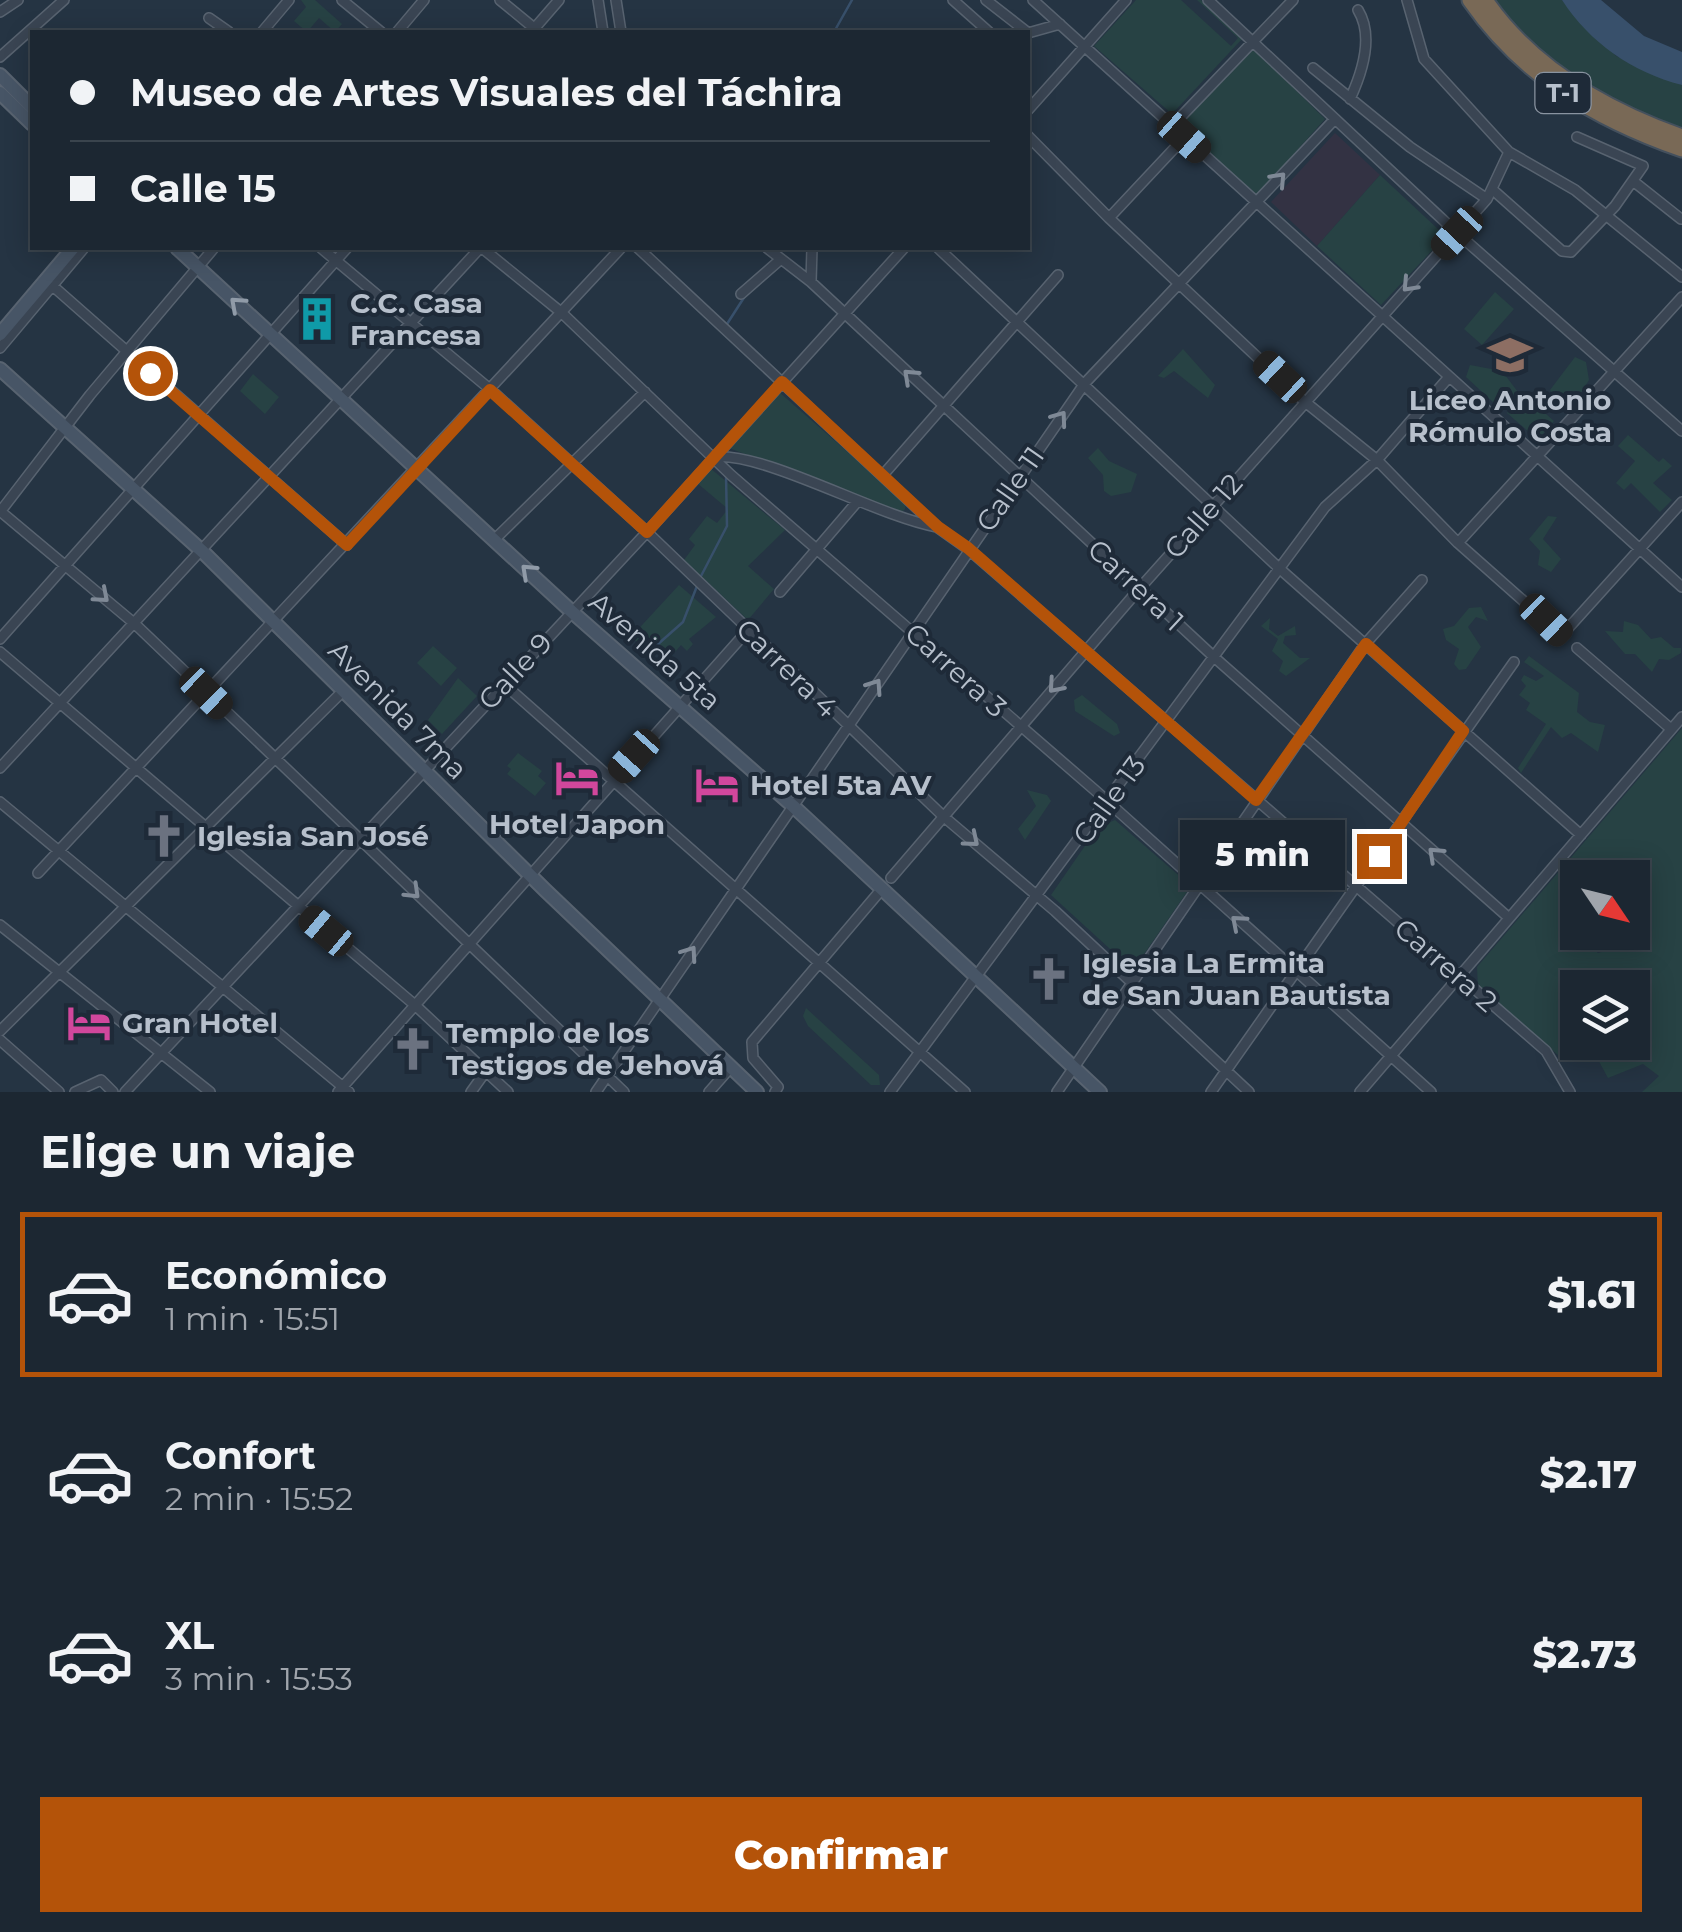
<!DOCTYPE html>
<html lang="es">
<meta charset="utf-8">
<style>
body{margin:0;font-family:Montserrat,sans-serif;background:#29333e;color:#f1f3f6;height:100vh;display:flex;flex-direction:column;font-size:38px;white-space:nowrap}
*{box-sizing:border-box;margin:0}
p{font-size:32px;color:#a0a5ac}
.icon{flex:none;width:55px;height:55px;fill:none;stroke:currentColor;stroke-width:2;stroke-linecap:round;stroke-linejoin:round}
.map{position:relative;height:1092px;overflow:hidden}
.sheet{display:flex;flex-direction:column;background:#1c2732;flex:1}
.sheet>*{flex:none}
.hud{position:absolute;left:30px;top:30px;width:1000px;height:220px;border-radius:0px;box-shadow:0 5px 25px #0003,0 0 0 2px #3a444d;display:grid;align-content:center;height:220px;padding:0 40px;background:#1c2732}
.needle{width:65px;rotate:125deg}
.buttons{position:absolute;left:1560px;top:860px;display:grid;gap:20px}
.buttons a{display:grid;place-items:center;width:90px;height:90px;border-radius:0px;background:#1c2732;box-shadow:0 5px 25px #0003,0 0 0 2px #3a444d;font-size:50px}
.end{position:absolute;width:45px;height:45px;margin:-22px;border:12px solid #b45309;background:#fff;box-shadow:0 0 0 5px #fff}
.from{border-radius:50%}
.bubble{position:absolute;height:70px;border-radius:0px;background:#1c2732;box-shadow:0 5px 25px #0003,0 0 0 2px #3a444d;font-size:32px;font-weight:800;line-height:70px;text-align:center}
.car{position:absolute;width:30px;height:60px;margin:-30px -15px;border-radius:12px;box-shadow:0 0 8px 2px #0007;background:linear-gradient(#222 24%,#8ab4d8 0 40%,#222 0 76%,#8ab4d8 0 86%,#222 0)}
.hud b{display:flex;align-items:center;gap:35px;height:95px;font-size:38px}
.hud b+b{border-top:2px solid #3a444d}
.hud i{width:25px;height:25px;background:#f1f3f6}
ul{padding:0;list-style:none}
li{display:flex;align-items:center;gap:30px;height:165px;margin:0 20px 15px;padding:0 20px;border:5px solid transparent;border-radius:0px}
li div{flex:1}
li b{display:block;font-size:38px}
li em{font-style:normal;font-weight:800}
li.on{border-color:#b45309}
li>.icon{width:90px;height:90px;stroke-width:1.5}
h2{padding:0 40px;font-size:45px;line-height:120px}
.action{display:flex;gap:20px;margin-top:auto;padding:20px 40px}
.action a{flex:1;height:115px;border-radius:0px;background:#b45309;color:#fff;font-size:40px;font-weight:800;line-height:115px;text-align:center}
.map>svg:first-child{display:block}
</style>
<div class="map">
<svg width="1682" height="1092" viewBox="0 0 1682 1092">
<rect width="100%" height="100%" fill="#253443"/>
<path fill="#333243" d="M 1335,133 L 1380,175 L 1317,246 L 1271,202 Z"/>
<path fill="#274244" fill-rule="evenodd" d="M 301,0 L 315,0 L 342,24 L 335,32 L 319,18 L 307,32 L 294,21 L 306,7 Z
M 1136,0 L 1181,0 L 1231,46 L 1238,38 L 1197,0 L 1201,0 L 1242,39 L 1172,114 L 1094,46 Z
M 1485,0 L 1562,0 L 1616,56 L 1682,85 L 1682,137 L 1577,88 Z
M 1254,49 L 1325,119 L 1256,196 L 1181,125 Z
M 1380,175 L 1439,230 L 1439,243 L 1381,305 L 1317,246 Z
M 1495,292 L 1514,309 L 1482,345 L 1464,329 Z
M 1183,349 L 1215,385 L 1208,398 L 1174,371 L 1164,378 L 1158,376 Z
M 1575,357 L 1586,362 L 1589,380 L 1579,396 L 1568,402 L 1554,397 L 1550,390 Z
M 1470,365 L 1502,371 L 1518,392 L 1505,406 L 1494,403 L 1466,377 Z
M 253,374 L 279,397 L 265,414 L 240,391 Z
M 779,392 L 906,503 L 905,509 L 901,513 L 729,448 Z
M 1523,394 L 1554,421 L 1538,440 L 1507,413 Z
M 1628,435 L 1659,462 L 1663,458 L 1672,466 L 1653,483 L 1672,500 L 1660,512 L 1631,483 L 1624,490 L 1616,483 L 1635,461 L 1618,446 Z
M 1098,448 L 1109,461 L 1137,474 L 1131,492 L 1111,496 L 1104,491 L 1103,475 L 1088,458 Z
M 710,468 L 785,530 L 748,566 L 774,589 L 748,620 L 684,560 L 695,545 L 689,539 L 707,516 L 717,523 L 728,509 L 697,483 Z
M 1548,516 L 1557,517 L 1543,539 L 1561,559 L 1551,572 L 1538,565 L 1540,551 L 1529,539 Z
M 679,585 L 716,617 L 689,639 L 693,644 L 687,651 L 681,645 L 669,659 L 655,646 L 649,652 L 631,637 Z
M 1481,607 L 1488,621 L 1476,617 L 1468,627 L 1481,647 L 1466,669 L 1459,670 L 1454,664 L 1459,649 L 1446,640 L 1443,629 L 1454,626 L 1469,608 Z
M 1270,618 L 1269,629 L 1278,636 L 1295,626 L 1296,635 L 1285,636 L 1283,643 L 1300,658 L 1310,658 L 1286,676 L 1279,671 L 1283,661 L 1272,651 L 1278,639 L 1261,626 Z
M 1624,621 L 1638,625 L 1651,639 L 1661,637 L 1674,648 L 1681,648 L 1681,653 L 1669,660 L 1659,659 L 1652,672 L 1635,654 L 1625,654 L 1605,631 L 1623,632 Z
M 433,646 L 457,668 L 441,686 L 417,663 Z
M 1529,656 L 1579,693 L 1577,712 L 1590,722 L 1605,725 L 1598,752 L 1571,733 L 1562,738 L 1551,727 L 1521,773 L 1518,768 L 1546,724 L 1526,710 L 1530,703 L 1519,695 L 1526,686 L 1521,680 L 1524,675 L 1536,681 L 1544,676 L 1524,662 Z
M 458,678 L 477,696 L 442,734 L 428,720 Z
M 1082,695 L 1117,724 L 1120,733 L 1114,736 L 1075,711 L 1074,700 Z
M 1682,728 L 1682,1092 L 1642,1092 L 1659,1076 L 1643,1064 L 1608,1078 L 1589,1043 L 1632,1042 L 1632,988 L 1578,988 L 1578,1042 L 1585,1043 L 1564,1060 L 1478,988 L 1477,967 ZM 1578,878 L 1632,878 L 1632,932 L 1597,933 L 1609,943 L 1608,950 L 1598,953 L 1558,920 L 1567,908 L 1578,917 Z
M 518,753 L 542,771 L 538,776 L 546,783 L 535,796 L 507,774 L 511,769 L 507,766 Z
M 1027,790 L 1047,795 L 1051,801 L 1025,840 L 1018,829 L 1036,806 Z
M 1115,820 L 1191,886 L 1133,970 L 1051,895 L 1098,827 Z
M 806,1008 L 879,1075 L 880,1085 L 871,1085 L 808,1026 L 803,1016 Z"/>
<path fill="#38506b" d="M 1562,0 L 1601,0 L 1644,36 L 1682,52 L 1682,85 C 1632,72 1590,43 1562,0 Z"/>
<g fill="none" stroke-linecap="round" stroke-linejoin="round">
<path stroke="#38506b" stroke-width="2.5" d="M 834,32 L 852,0
M 727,324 L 745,296
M 700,578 L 727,526 L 726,475
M 657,645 L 683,622 L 697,586"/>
<g stroke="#586370" stroke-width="12">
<path id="street" d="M 342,0 L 381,32
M 500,0 L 534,28
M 598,0 L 603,32
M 616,0 L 621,32
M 953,0 L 989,32
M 986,0 L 1027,32
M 1033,0 L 1682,587
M 1208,0 L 1457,233 L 1682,431
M 1407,0 L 1424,59 L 1509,152 L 1575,190 L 1682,277
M 0,12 L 18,0
M 209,18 L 229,32
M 533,30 L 559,0
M 262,32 L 289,0
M 397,32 L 424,0
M 1028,33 L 1060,24
M 0,57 L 64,0
M 1313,68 L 1410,147 L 1487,199
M 1350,99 C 1362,73 1374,36 1358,10
M 1028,110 L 1126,0
M 1172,126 L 1293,0
M 1028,136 L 1109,218 L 1304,401 L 1377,460 L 1458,543 L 1562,635 L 1682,502
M 1633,181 L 1681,219
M 1493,190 L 1562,251 L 1571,252 L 1615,206 L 1643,166 L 1577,137
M 1109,218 L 1185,137
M 321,248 L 491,390 L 647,532 L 943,816 L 1055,911 L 1249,1092
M 482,248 L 562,313 L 731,475 L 1097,792 L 1431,1092
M 638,248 L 937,527 L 968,549 L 1546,1051 L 1570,1092
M 767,248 L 811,282 L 1214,657 L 1509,918
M 938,248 L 1280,569 L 1581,835
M 46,280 L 347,545
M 811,282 L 812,248
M 741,294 L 781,259
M 0,348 L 84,248
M 713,457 C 764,451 876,516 937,527
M 883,475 L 1058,275
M 0,511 L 135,624 L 624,1092
M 0,512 L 90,395 L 214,248
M 494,540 L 645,392
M 1458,543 L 1682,297
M 780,592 L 857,502
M 0,639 L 347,248
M 1577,648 L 1671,729
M 0,652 L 416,1006 L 508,1092
M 503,683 L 965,1092
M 0,768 L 480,248
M 0,802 L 349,1092
M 38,873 L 621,248
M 891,878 L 1140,588 L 1487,199 L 1509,152
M 0,925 L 210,1092
M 0,1031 L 342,692
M 0,1040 L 59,1092
M 75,1092 L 101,1080 L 113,1092
M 125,1092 L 647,532 L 904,248
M 338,1092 L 748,630
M 471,1092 L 486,1071
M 596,1092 L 1085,383 L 1334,120
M 709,1092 L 731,1067
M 775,1092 L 778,1087 L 753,1058 L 752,1042 L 881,890
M 890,1092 L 1325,507 L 1377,460 L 1449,377
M 1057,1092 L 1366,643 L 1422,580
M 1211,1092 L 1514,662
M 1360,1092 L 1682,717"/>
</g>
<g stroke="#586370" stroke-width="16">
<path id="secondary" d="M 0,75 L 32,107
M 0,93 L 32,124
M 177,248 L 571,611 L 793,806 L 1100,1092
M 0,334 L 73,248
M 0,369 L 203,552 L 545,890 L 757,1092"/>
</g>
<g stroke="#44505d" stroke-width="19">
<path id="highway" d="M 1470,0 C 1523,76 1596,119 1682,149
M 1485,0 C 1532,69 1606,110 1682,137"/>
</g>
<use href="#street" stroke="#3a4553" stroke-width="9"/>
<use href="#secondary" stroke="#475566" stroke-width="12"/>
<use href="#highway" stroke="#796956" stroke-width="15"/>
</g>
<defs><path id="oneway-chevron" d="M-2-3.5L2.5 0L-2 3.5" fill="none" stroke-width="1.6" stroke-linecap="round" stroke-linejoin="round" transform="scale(2.5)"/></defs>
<g stroke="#7f8996">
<use href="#oneway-chevron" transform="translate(1279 179) rotate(-47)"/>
<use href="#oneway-chevron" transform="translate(1409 285) rotate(133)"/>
<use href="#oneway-chevron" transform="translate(910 376) rotate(-137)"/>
<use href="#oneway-chevron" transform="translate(1060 418) rotate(-54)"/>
<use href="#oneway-chevron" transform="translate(102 596) rotate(41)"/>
<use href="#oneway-chevron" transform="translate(875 686) rotate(-56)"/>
<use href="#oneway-chevron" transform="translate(1055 686) rotate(131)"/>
<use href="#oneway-chevron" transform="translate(972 840) rotate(40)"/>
<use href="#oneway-chevron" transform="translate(1435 854) rotate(-137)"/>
<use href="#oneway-chevron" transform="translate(413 892) rotate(44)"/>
<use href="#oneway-chevron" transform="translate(1238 922) rotate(-139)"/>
<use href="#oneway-chevron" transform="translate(690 953) rotate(-55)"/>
</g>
<g stroke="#909ba8">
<use href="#oneway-chevron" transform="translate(237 304) rotate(-138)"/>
<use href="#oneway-chevron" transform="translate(528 571) rotate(-137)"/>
</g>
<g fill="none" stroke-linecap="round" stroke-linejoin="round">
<path stroke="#b45309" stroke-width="12" d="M 150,373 L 347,545 L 490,390 L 647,532 L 782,382 L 938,527 L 968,548 L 1256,800 L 1366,644 L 1463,731 L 1379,856"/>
</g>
<defs>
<g id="building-bare" transform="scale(3.45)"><path d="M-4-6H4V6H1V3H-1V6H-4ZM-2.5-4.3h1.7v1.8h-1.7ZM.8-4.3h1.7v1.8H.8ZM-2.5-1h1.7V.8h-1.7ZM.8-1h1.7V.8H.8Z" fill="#0f9aa8" stroke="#1e2a38" stroke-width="2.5" paint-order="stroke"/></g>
<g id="university-bare" transform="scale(3.45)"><path d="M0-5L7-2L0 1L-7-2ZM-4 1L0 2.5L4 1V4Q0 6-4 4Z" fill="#8d6e63" stroke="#1e2a38" stroke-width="2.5" paint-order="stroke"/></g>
<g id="hotel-bare" transform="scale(3.45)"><path d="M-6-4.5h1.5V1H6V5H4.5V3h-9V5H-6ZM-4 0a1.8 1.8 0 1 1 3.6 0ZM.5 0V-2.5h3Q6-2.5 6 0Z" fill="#d1479c" stroke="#1e2a38" stroke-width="2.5" paint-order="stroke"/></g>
<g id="church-bare" transform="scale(3.45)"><path d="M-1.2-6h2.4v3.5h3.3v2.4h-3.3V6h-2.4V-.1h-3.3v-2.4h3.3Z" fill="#6b7280" stroke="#1e2a38" stroke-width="2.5" paint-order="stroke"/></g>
</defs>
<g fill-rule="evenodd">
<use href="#building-bare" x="317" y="319"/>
<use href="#university-bare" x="1510" y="355"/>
<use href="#hotel-bare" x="577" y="778"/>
<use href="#hotel-bare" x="717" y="785"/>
<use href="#church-bare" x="164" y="836"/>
<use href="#church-bare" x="1049" y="979"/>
<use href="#hotel-bare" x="89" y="1023"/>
<use href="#church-bare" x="413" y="1049"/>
</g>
<g text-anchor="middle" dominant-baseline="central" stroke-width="8" stroke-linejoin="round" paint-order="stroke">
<rect fill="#1e2a38" stroke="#8993a0" stroke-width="2.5" x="1535.5" y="73" width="55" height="40" rx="8"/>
<g font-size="25" font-weight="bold" fill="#b7c0cc">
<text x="1563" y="93">T-1</text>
</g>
<g font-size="28" font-weight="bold" fill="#b7c0cc" stroke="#1e2a38" text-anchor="start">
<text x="350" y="303">C.C. Casa<tspan x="350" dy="32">Francesa</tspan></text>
<text x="1510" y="400" text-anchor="middle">Liceo Antonio<tspan x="1510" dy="32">Rómulo Costa</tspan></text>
<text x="750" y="785">Hotel 5ta AV</text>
<text x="577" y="824" text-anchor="middle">Hotel Japon</text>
<text x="197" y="836">Iglesia San José</text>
<text x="1082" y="963">Iglesia La Ermita<tspan x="1082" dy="32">de San Juan Bautista</tspan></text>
<text x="122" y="1023">Gran Hotel</text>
<text x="446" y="1033">Templo de los<tspan x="446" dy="32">Testigos de Jehová</tspan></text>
</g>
<g font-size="28" fill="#b7c0cc" stroke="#1e2a38">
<text transform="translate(1010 489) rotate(-55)">Calle 11</text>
<text transform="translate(1203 516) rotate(-49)">Calle 12</text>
<text transform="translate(1136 585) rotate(43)">Carrera 1</text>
<text transform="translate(655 651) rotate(41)">Avenida 5ta</text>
<text transform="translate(787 668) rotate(44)">Carrera 4</text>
<text transform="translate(956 670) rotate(42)">Carrera 3</text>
<text transform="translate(515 671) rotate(-47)">Calle 9</text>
<text transform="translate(398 710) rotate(45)">Avenida 7ma</text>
<text transform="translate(1109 800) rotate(-54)">Calle 13</text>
<text transform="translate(1446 965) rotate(41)">Carrera 2</text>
</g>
</g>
</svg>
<div class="buttons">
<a><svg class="needle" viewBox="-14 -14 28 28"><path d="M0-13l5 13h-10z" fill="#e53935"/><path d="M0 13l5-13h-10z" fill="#a0a5ac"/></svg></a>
<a><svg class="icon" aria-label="layers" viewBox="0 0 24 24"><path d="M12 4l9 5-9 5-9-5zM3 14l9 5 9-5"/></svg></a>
</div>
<i class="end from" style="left:150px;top:373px"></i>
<i class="end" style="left:1379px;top:856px"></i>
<div class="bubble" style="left:1180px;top:820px;width:165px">5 min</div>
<i class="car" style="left:1184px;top:137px;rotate:132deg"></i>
<i class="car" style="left:1457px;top:233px;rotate:223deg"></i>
<i class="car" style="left:1280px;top:377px;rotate:313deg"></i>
<i class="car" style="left:1546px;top:620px;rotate:134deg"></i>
<i class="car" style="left:206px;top:693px;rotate:134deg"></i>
<i class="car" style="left:634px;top:756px;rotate:222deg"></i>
<i class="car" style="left:326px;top:931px;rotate:310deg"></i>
<div class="hud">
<b><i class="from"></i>Museo de Artes Visuales del Táchira</b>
<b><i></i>Calle 15</b>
</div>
</div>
<section class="sheet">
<h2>Elige un viaje</h2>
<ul>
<li class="on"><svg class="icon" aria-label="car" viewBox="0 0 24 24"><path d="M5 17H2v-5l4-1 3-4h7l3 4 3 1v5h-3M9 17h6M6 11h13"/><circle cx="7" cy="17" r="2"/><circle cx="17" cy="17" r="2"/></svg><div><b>Económico</b><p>1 min · 15:51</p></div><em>$1.61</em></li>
<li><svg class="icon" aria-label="car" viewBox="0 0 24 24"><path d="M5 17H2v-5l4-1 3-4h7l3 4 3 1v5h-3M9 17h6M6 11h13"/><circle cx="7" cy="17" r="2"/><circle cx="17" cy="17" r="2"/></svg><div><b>Confort</b><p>2 min · 15:52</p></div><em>$2.17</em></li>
<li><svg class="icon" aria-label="car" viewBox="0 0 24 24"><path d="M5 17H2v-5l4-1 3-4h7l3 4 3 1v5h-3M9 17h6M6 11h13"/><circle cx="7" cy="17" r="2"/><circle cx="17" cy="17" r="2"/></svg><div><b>XL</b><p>3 min · 15:53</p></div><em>$2.73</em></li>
</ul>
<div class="action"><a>Confirmar</a></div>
</section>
